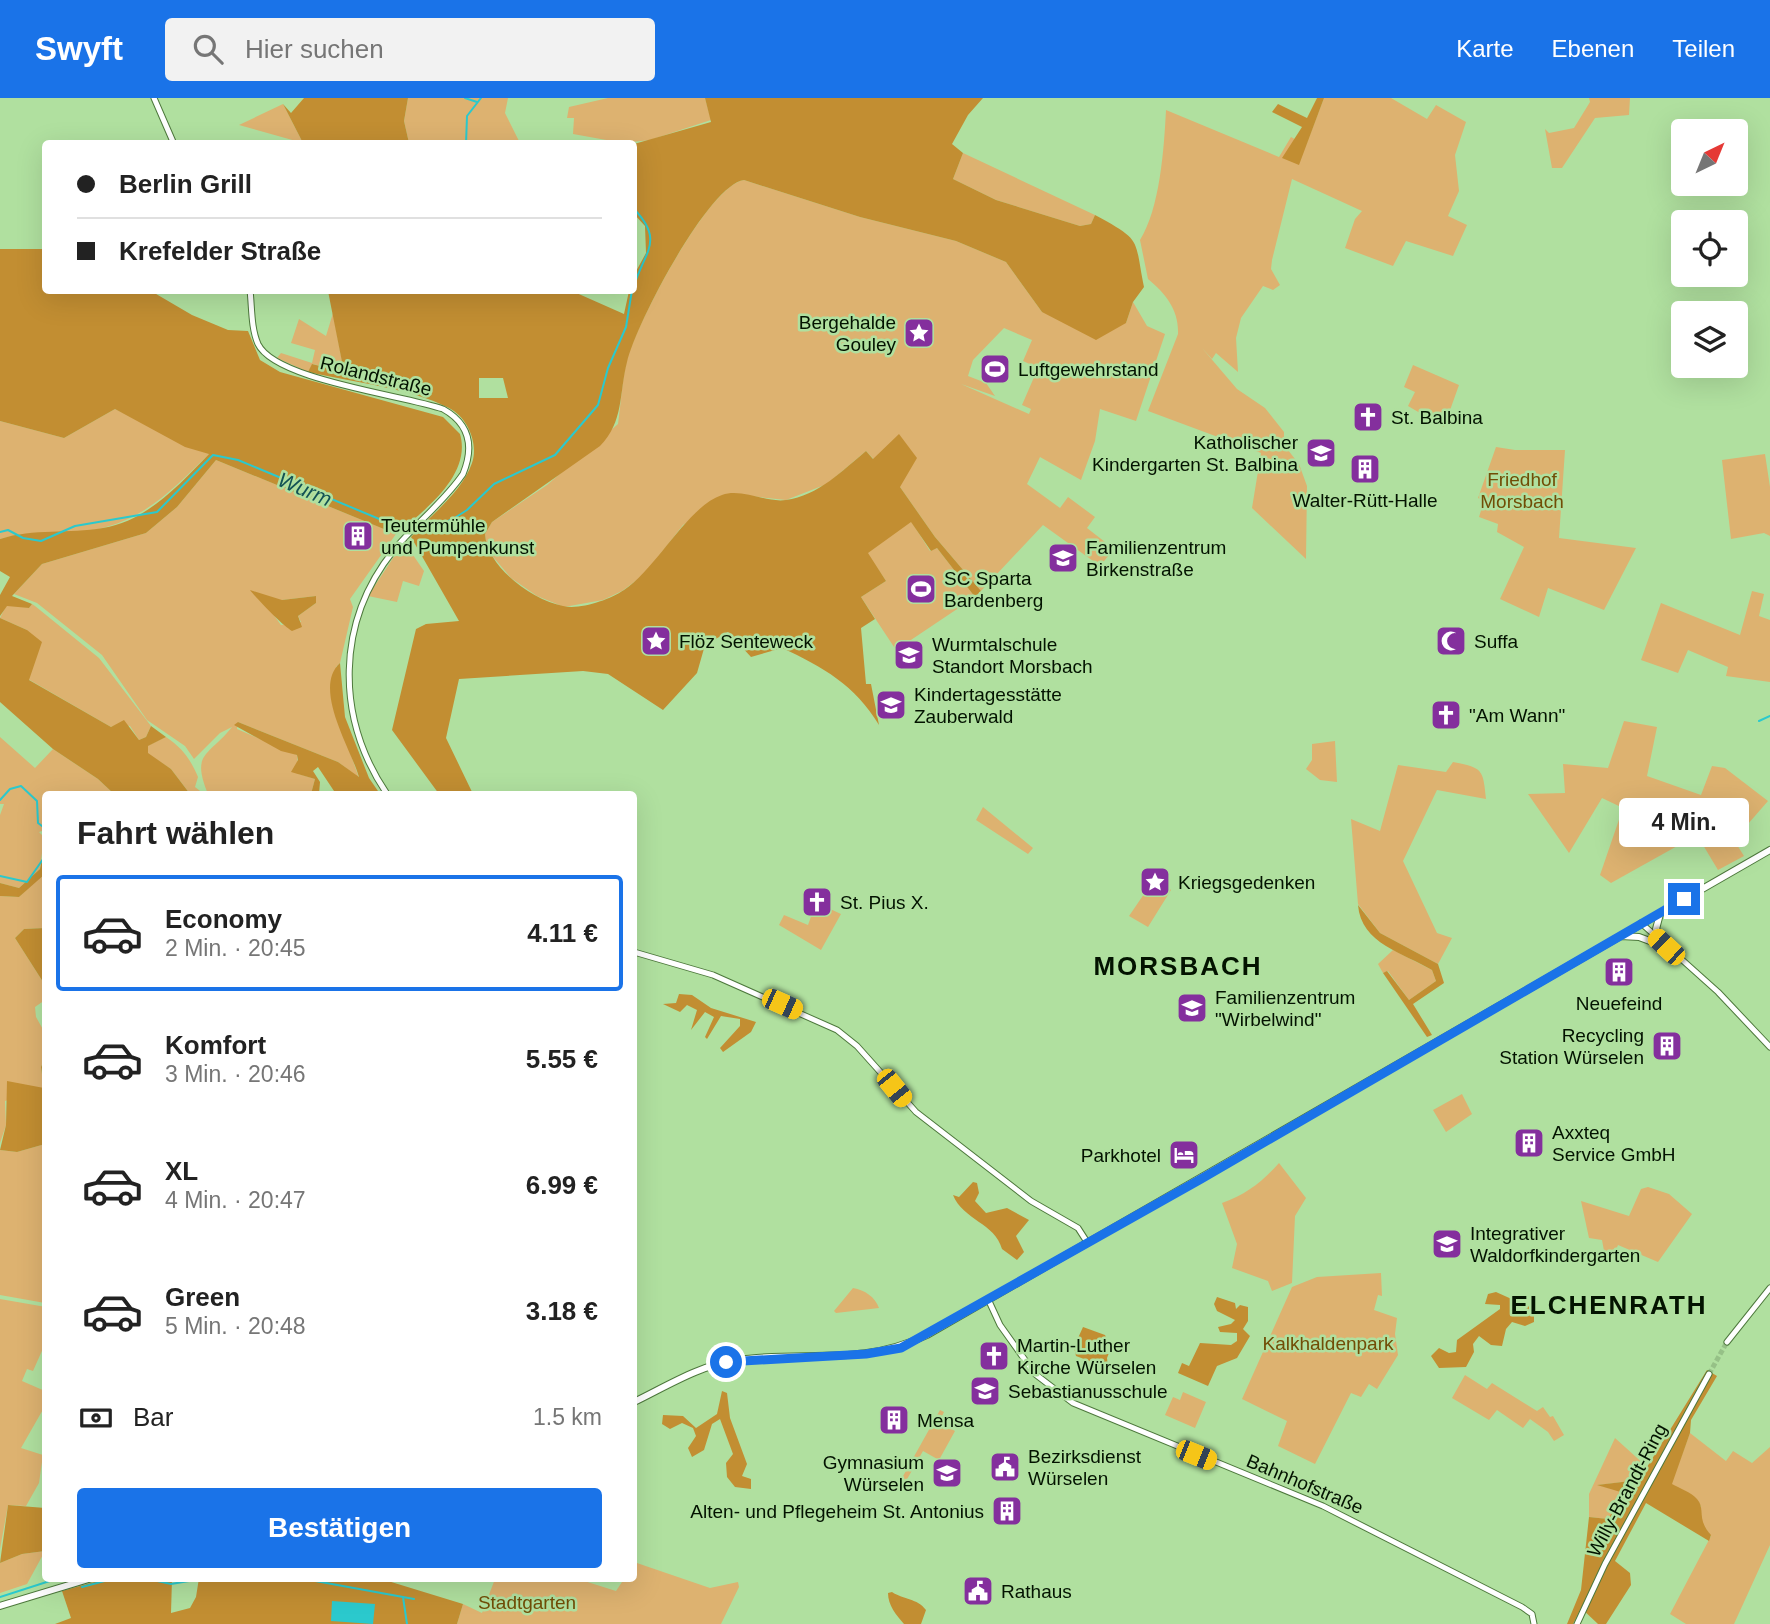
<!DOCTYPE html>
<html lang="de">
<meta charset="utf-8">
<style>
body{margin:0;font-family:Helvetica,sans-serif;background:#f2f2f2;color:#222;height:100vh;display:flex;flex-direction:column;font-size:26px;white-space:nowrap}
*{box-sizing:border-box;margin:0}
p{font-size:23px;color:#767676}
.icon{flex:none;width:38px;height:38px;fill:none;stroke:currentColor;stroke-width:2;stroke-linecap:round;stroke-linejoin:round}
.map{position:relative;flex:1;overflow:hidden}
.panel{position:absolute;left:42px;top:693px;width:595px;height:791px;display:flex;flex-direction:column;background:#fff;border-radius:7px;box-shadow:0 7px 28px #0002}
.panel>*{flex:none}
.top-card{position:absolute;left:42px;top:42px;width:595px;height:154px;border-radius:7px;box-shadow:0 7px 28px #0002;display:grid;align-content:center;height:154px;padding:0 35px;background:#fff}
.needle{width:46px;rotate:43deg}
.fabs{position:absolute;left:1671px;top:21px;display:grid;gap:14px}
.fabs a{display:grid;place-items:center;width:77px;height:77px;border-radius:7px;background:#fff;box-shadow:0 7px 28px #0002;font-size:35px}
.end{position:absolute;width:32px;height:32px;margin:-16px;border:9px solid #1a73e8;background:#fff;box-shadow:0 0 0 4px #fff}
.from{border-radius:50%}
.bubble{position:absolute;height:49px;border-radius:7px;background:#fff;box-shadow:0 7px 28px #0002;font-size:23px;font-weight:600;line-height:49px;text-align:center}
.car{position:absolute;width:21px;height:42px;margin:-21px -10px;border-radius:9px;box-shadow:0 0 5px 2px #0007;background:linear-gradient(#f5c518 24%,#345 0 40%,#f5c518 0 76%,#345 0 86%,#f5c518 0)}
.top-card b{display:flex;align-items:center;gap:24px;height:66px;font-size:26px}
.top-card b+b{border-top:2px solid #e0e0e0}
.top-card i{width:18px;height:18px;background:#222}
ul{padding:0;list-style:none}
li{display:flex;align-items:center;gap:21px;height:116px;margin:0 14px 10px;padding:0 21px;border:4px solid transparent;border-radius:7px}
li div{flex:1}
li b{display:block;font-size:26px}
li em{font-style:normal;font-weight:600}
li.selected{border-color:#1a73e8}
li>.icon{width:63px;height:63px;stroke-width:1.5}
h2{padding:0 35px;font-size:32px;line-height:84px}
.pay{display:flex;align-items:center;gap:18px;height:77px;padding:0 35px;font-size:26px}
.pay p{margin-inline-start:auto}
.primary-button{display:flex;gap:14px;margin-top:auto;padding:14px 35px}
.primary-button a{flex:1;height:80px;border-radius:7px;background:#1a73e8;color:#fff;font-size:28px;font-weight:600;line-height:80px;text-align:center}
header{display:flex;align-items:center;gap:42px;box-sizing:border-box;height:98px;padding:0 35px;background:#1a73e8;color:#fff}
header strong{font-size:33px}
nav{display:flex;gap:38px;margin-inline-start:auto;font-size:24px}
.search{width:490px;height:63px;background:#f2f2f2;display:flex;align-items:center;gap:18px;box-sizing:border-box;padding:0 24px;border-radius:7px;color:#767676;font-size:26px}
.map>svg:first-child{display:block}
</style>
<header>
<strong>Swyft</strong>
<div class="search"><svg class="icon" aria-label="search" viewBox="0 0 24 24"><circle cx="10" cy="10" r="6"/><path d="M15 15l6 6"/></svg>Hier suchen</div>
<nav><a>Karte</a><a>Ebenen</a><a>Teilen</a></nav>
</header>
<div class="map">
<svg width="1770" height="1526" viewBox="0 0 1770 1526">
<rect width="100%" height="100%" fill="#b0e09f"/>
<path fill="#ddb270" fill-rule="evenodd" d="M 408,0 L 508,0 L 505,15 L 520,45 L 409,45 L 404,23 Z
M 608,0 L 705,0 L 711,22 L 650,42 L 623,45 L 573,36 L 574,20 L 567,20 L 569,9 Z
M 1324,0 L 1391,0 L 1427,21 L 1436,7 L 1466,24 L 1455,57 L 1459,93 L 1448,118 L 1467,127 L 1453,158 L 1406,143 L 1393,168 L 1345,150 L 1355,121 L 1362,113 L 1292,81 L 1272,162 L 1271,171 L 1280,187 L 1273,192 L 1263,188 L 1241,220 L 1236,240 L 1238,274 L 1216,255 L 1212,261 L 1202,250 L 1237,291 L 1265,310 L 1284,334 L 1284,347 L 1299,366 L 1307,388 L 1306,461 L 1252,410 L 1261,355 L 1148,313 L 1178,236 C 1179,212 1166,196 1148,181 L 1140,142 C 1160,110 1164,51 1166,12 L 1279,59 L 1291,39 L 1306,47 Z
M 1589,0 L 1630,0 L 1629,17 L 1595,20 L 1562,70 L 1552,70 L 1545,31 L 1549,35 L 1574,30 L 1590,4 Z
M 283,6 L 303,45 L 239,27 Z
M 963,55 L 1095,117 L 1091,126 L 1080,128 L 996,102 L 953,81 Z
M 744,82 L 860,119 L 956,143 L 1006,164 L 1042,214 L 1126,225 L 1133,204 L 1147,228 L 1165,236 L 1136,323 L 1100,311 L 1095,343 L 1081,382 L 1040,359 L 1027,386 L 1060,410 L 1068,399 L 1095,419 L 1087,430 L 1114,451 L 1100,468 L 1043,427 L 981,493 L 935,439 L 900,389 L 866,353 L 827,386 L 786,402 L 731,396 L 683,427 L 645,476 L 622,493 L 603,502 L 564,509 L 537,498 L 511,480 L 488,453 L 485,436 L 492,424 L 547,387 L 618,326 C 621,305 622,282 627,261 C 637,226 708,87 744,82 ZM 1004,230 L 1032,242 L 1023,263 L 1038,270 L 1022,307 L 1031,311 L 1029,316 L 961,286 L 995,298 L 986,285 L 968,278 L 973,262 Z
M 333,215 L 344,274 L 313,266 L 308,274 L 277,260 L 281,255 L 312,265 L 315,252 L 291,245 L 299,221 L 326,238 Z
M 1413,267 L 1459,287 L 1444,329 L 1408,308 L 1415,294 L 1404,289 Z
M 115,311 L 210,355 C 178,386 150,417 106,429 C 72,439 35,430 0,441 L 0,323 L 64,340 Z
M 1496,349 L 1515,352 L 1565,352 L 1559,440 L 1636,450 L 1604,512 L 1548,490 L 1539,519 L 1500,501 L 1524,449 L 1497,434 L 1498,426 L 1479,419 L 1484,403 L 1478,400 Z
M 1765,356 L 1770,389 L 1770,438 L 1764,435 L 1731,441 L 1722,362 Z
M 216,362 L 396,436 L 350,501 L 353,509 L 340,565 L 336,569 L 348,649 L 359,680 L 338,664 L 238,624 L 237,631 L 297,657 L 299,676 L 315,681 L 311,696 L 208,696 C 191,654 208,659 232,629 L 220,635 L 194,661 L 185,648 L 147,622 L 102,557 L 37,505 L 14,496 L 42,466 L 146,435 L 177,409 ZM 316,498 L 316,505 L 298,518 L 301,524 L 281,527 L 268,509 L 282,502 Z
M 911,423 L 930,453 L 937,450 L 975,499 L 896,552 L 861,499 L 886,483 L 867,455 Z
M 399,451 L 413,457 L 424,473 L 419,488 L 403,483 L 397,504 L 368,498 Z
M 1752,493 L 1764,496 L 1759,518 L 1770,522 L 1770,584 L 1726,578 L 1728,569 L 1688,552 L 1678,575 L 1641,562 L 1661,505 L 1740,537 Z
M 13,506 L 29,510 L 32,506 L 35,508 L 99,560 L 151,628 L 146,639 L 139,642 L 130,628 L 119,626 L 111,629 L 28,581 L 27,532 L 0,520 L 6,508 Z
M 1624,623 L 1657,629 L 1647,678 L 1701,697 L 1712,668 L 1725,670 L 1768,703 L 1734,742 L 1744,758 L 1718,772 L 1697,737 L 1611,785 L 1600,777 L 1623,710 L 1602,700 L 1569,755 L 1528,696 L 1565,695 L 1563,666 L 1608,670 Z
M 0,639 L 35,670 L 53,651 L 98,681 L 114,696 L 46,696 L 45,732 L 39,734 L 45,740 L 45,752 L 42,755 L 40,771 L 19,790 L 0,785 L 0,717 L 4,706 L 0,706 Z
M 166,639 C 182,650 190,660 198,679 L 195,689 L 204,696 L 190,696 L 171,671 L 148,656 L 147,648 Z
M 1335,643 L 1337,684 L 1320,682 L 1306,671 L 1312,662 L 1312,646 Z
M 1453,664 C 1483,670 1483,671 1486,701 L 1437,692 L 1403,763 L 1437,835 L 1452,840 L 1438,866 L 1380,835 L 1358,806 L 1351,721 L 1380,733 L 1398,667 L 1446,674 Z
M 983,709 L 1033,750 L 1028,756 L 976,722 Z
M 43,776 L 45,776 L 45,830 L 24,831 L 15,840 L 45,887 L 45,902 L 35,909 L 36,919 L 45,935 L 45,960 L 41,969 L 44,990 L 5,1003 L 6,1027 L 0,1045 L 0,798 L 19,799 Z
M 1155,780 L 1171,792 L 1148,829 L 1129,818 Z
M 828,810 L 841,816 L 821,852 L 779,827 L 784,817 L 808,827 L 813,813 L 825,818 Z
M 1393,852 L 1432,872 L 1436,883 L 1409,902 L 1388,873 L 1383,875 L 1378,866 Z
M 1462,996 L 1472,1016 L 1446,1034 L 1433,1012 Z
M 45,1046 L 45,1205 L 0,1197 L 0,1052 L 17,1054 Z
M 1279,1065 L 1306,1100 L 1295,1118 L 1292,1185 L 1272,1193 L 1268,1183 L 1232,1170 L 1237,1146 L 1222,1105 C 1247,1096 1262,1084 1279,1065 Z
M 1648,1089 L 1669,1096 L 1692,1116 L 1658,1164 L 1618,1147 L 1615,1154 L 1604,1153 L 1602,1142 L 1589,1140 L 1581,1103 L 1629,1118 L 1641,1091 Z
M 1381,1175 L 1382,1198 L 1378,1197 L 1374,1212 L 1397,1220 L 1395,1236 L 1398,1257 L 1377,1291 L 1369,1286 L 1361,1299 L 1351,1295 L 1315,1366 L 1278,1348 L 1287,1323 L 1242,1301 L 1292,1189 L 1317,1179 Z
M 853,1190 C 865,1192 875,1199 879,1210 L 836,1215 L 834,1213 Z
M 0,1201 L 46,1209 L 45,1246 L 33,1273 L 27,1271 L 22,1283 L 45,1293 L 45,1308 L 21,1350 L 43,1357 L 39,1385 L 26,1408 L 8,1407 L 0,1451 Z
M 1465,1277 L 1487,1291 L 1492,1285 L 1537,1313 L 1543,1309 L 1550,1319 L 1553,1318 L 1564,1337 L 1554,1343 L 1548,1334 L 1530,1321 L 1523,1330 L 1497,1312 L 1489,1322 L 1452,1300 Z
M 1183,1294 L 1206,1304 L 1195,1330 L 1165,1317 L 1173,1299 L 1180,1302 Z
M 940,1312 L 944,1314 L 939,1324 L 955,1333 L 939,1362 L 923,1353 L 906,1383 L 902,1380 Z
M 1690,1335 L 1726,1363 L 1733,1353 L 1752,1365 L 1770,1349 L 1770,1447 L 1734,1526 L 1686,1526 L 1670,1516 L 1711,1438 L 1700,1423 L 1701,1408 L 1671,1386 Z
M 1615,1340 L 1646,1368 L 1639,1382 L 1598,1387 L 1625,1394 L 1608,1421 L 1589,1419 L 1589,1396 Z
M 45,1453 L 27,1486 L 0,1495 L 0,1465 L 22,1456 Z
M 634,1464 L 710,1490 L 738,1484 L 739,1489 L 721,1526 L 457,1526 L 463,1506 L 482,1515 L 495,1481 L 578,1481 L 616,1493 L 624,1481 L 634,1480 Z"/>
<path fill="#c28e32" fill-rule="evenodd" d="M 304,0 L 408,0 L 404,23 L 409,45 L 303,45 L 283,6 L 291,15 Z
M 705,0 L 983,0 L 968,17 L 952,46 L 963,55 L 953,81 L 996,102 L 1080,128 L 1091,126 L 1095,117 C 1143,143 1134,140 1144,189 L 1133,204 L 1126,225 L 1096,242 L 1042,214 L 1006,164 L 956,143 L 860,119 L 744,82 C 708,87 635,228 627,264 C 619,295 624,324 600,348 L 492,424 L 485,436 C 487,469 532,502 563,508 C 580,512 609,502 624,492 C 657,470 688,408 722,397 C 742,390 766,405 786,402 C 818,398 843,372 866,353 L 873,361 L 899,336 L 917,360 L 900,389 L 935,439 L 981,493 L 975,499 L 937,450 L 931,453 L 911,424 L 868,455 L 886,483 L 861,499 L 875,521 L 861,530 L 866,586 L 871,586 L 879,627 C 855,587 823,569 782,550 L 751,559 L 728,534 L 705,547 L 697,575 L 663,612 L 608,576 L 583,573 L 459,581 L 446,640 L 473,696 L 439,696 L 392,632 L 416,531 L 426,526 L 459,523 L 411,439 C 431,417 462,394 472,365 C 479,345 467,319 449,310 C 410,290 351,284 308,274 L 312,266 L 344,274 L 328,193 L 572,193 L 624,216 L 629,193 L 634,192 L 634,177 L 646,155 L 645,128 L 634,116 L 634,46 L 711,24 ZM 479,280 L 503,280 L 508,300 L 479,300 Z
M 1317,0 L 1324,0 L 1299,67 L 1282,60 L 1302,29 L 1272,14 L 1278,6 L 1307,20 Z
M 0,151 L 45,151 L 46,192 L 151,193 L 192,217 L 228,232 L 248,233 L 260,262 L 280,274 L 443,319 L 460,336 C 472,377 424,413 396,436 L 216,362 L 177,409 L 146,435 L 42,466 L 12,498 L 32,506 L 29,510 L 7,508 L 0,518 L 0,497 L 10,479 L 0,473 L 0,441 C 34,430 69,436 103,430 C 147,423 180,386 209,356 L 185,349 L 115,311 L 64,340 L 0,323 Z
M 250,492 L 282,502 L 316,498 L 316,505 L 298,518 L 302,529 L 292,533 C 283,528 256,500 250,492 Z
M 0,520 L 27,532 L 42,544 L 29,582 L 111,629 L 124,622 L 139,642 L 146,639 L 151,628 L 166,639 L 148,648 L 148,655 L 171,671 L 190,696 L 114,696 L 98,681 L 53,651 L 0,604 Z
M 340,565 L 345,619 L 369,680 L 380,696 L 336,696 L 318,669 L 313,673 L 320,684 L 319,696 L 311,696 L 315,681 L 291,674 L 298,662 L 297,657 L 281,653 L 234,627 L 238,624 L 338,664 L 359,679 C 351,651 312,590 340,565 Z
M 44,751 L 45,776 L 19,799 L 0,798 L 0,785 L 19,790 L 40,771 Z
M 1358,807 L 1380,835 L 1438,866 L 1444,885 L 1413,906 L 1432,937 L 1427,939 L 1383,875 L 1387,873 L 1409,902 L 1436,883 L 1432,872 C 1404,855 1361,846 1358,807 Z
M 45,830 L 45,856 L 42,858 L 45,868 L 45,887 L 15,840 L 24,831 Z
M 679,896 L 692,897 L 711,910 L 756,924 L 751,934 L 723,954 L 720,950 L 740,928 L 740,921 L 721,918 L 707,941 L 705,939 L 714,919 L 705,914 L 691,932 L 697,912 L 687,907 L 680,914 L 663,906 L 676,905 Z
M 45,960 L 45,1046 L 17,1054 L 0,1052 L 6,1027 L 7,983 L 44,990 L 41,969 Z
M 973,1084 L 977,1085 L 979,1095 L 975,1103 L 986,1115 L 1007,1110 L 1029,1122 L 1016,1138 L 1024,1154 L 1017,1162 L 1002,1151 C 995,1125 963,1122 953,1097 L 959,1099 Z
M 1496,1194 L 1534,1211 L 1534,1224 L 1525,1228 L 1512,1224 L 1506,1231 L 1502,1248 L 1491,1247 L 1479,1238 L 1473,1246 L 1474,1254 L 1466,1269 L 1439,1270 L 1431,1258 L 1439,1250 L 1449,1255 L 1456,1254 L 1457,1242 L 1500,1211 L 1500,1207 L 1485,1206 L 1488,1196 Z
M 1217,1199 L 1235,1205 L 1236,1211 L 1240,1207 L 1248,1209 L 1248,1223 L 1243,1231 L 1250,1238 L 1237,1260 L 1217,1268 L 1208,1288 L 1178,1275 L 1182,1265 L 1189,1268 L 1200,1245 L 1231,1247 L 1237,1243 L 1237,1235 L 1220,1234 L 1218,1229 L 1231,1226 L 1235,1222 L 1217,1213 L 1214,1206 Z
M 1083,1229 L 1105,1237 L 1111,1250 L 1107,1260 L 1108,1270 L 1076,1258 L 1074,1249 Z
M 1707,1272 L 1717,1278 L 1691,1322 L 1690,1335 L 1672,1386 C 1679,1390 1691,1394 1697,1401 C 1706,1411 1696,1421 1711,1437 L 1709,1443 L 1646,1405 L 1615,1463 L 1630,1475 L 1631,1487 L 1606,1526 L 1598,1526 L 1581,1510 L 1573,1526 L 1567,1526 L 1581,1492 L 1589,1419 L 1608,1421 L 1624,1395 L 1597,1387 L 1639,1382 Z
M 722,1293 L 727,1295 L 730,1320 L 747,1366 L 742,1378 L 751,1381 L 751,1391 L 735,1389 L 727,1379 L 726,1365 L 733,1356 L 720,1321 L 712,1326 L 704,1352 L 692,1359 L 688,1350 L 696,1338 L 693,1330 L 682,1325 L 670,1331 L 662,1326 L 663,1317 L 683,1318 L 696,1330 L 717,1316 Z
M 8,1407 L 45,1410 L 45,1453 L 22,1456 L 0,1465 Z
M 199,1480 L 388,1483 L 463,1506 L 457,1526 L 55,1526 L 71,1520 L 62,1493 L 105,1481 L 172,1481 L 171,1515 L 190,1510 L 196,1499 Z
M 892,1494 C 904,1502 917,1500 926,1512 L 921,1526 L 904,1526 C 896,1517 888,1507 888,1495 Z"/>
<path fill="#2bc9cd" d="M 332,1503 L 375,1506 L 373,1526 L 331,1523 Z"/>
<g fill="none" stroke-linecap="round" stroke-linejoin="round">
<path stroke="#2bc9cd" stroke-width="2" d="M 465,0 L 477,4
M 466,46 L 467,18 L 481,0
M 634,111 C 665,143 644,154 634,188
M 0,434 L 8,432 L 23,440 L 41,443 L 75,428 L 157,414 L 213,357 L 238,362 L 408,433
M 414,434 L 426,432 L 453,421 L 467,412 L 494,386 L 555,357 L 598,307 L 608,270 L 626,229 L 632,192
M 1759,623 L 1770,618
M 0,702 L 10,691 L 21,688 L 37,703 L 38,725 L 46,731
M 0,778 L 27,784 L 46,757
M 144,1480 L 171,1486 L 195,1482
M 299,1480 L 414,1501
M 201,1481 L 204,1480
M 82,1489 L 116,1480
M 0,1499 L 59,1480
M 403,1499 L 407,1526"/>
<path stroke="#96c187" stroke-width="5" stroke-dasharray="5 2.5" stroke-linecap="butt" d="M 1709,1276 L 1727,1244"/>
<g stroke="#4d783c" stroke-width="7">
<path id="secondary" d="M 154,0 L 174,46
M 250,192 C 252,210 251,230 258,246 C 275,282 403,297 443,311 C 470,326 474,349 463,376 C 444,404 416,425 394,452 C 336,524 335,619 387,696
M 1641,825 L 1718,894 L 1770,949
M 634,854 L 713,877 L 837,932 L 857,948 L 916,1014 L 1031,1103 L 1078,1130 L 1087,1144
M 988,1201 L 1000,1227 L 1035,1276 L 1073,1305 L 1323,1408 L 1522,1509 L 1532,1516 L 1534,1526
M 1727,1244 L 1770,1190
M 1577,1526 L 1605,1466 L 1709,1276"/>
</g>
<g stroke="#4d783c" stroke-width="8">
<path id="primary" d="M 1660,816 L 1656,831 L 1665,847
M 1621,838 L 1639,839 L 1666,849
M 634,1304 C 667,1288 700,1267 737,1262 C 806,1252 860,1269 927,1237 L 1770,752
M 0,1508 L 92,1480"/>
</g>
<use href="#secondary" stroke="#fff" stroke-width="5"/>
<use href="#primary" stroke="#fff" stroke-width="6"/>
</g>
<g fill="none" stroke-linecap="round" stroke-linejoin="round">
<path stroke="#1a73e8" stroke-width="9" d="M 726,1264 L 866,1256 L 901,1250 L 1201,1081 L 1684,801"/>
</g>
<defs>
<g id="sight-square" transform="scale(1.575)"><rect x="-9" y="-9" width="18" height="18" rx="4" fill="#842f9d" stroke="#b0e09f"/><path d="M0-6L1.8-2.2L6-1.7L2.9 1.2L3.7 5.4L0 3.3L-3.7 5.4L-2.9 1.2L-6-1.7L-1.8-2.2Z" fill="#fff"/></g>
<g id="stadium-square" transform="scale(1.575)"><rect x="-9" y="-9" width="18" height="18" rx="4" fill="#842f9d" stroke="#b0e09f"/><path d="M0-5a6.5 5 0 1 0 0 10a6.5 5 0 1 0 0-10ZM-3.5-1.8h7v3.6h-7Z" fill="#fff"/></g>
<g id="church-square" transform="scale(1.575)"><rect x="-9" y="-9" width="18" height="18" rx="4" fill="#842f9d" stroke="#b0e09f"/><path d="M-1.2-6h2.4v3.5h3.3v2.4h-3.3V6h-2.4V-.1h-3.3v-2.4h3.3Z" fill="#fff"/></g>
<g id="school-square" transform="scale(1.575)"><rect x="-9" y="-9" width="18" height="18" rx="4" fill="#842f9d" stroke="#b0e09f"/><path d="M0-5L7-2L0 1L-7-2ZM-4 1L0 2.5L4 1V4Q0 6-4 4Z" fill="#fff"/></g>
<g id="building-square" transform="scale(1.575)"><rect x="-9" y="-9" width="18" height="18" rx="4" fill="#842f9d" stroke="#b0e09f"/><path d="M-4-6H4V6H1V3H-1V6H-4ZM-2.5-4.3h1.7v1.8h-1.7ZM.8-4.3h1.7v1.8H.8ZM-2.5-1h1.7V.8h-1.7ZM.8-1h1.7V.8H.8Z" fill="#fff"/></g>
<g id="mosque-square" transform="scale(1.575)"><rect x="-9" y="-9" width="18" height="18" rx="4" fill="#842f9d" stroke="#b0e09f"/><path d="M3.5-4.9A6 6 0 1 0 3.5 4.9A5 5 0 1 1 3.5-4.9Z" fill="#fff"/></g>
<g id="hotel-square" transform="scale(1.575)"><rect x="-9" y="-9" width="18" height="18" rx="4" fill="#842f9d" stroke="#b0e09f"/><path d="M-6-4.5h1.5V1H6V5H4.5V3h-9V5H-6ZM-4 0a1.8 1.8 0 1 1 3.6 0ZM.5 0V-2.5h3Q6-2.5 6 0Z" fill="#fff"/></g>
<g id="civic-square" transform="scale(1.575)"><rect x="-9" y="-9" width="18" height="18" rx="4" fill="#842f9d" stroke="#b0e09f"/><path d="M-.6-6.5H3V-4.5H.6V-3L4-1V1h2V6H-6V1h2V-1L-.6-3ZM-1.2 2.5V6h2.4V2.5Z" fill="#fff"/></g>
</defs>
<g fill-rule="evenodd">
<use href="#sight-square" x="919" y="235"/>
<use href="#stadium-square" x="995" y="271"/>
<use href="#church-square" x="1368" y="319"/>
<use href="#school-square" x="1321" y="355"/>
<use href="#building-square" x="1365" y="371"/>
<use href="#building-square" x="358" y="438"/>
<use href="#school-square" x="1063" y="460"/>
<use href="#stadium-square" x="921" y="491"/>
<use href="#sight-square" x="656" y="543"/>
<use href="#mosque-square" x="1451" y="543"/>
<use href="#school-square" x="909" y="557"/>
<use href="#school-square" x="891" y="607"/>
<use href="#church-square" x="1446" y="617"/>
<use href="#sight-square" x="1155" y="784"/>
<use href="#church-square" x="817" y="804"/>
<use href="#building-square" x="1619" y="874"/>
<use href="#school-square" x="1192" y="910"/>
<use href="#building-square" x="1667" y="948"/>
<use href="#building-square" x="1529" y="1045"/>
<use href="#hotel-square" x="1184" y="1057"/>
<use href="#school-square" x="1447" y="1146"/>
<use href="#church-square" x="994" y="1258"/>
<use href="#school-square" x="985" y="1293"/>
<use href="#building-square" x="894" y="1322"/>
<use href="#civic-square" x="1005" y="1369"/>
<use href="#school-square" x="947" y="1375"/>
<use href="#building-square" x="1007" y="1413"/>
<use href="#civic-square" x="978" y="1493"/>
</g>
<g text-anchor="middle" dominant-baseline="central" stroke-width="5" stroke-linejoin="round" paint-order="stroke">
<g font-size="19" fill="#031300" stroke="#b0e09f" text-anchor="start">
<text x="896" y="224" text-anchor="end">Bergehalde<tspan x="896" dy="22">Gouley</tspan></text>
<text x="1018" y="271">Luftgewehrstand</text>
<text x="1391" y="319">St. Balbina</text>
<text x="1298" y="344" text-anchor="end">Katholischer<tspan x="1298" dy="22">Kindergarten St. Balbina</tspan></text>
<text x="1365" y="402" text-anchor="middle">Walter-Rütt-Halle</text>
<text x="381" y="427">Teutermühle<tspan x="381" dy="22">und Pumpenkunst</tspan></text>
<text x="1086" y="449">Familienzentrum<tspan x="1086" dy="22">Birkenstraße</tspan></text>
<text x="944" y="480">SC Sparta<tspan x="944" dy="22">Bardenberg</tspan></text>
<text x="679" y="543">Flöz Senteweck</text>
<text x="1474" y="543">Suffa</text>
<text x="932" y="546">Wurmtalschule<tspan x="932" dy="22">Standort Morsbach</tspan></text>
<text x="914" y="596">Kindertagesstätte<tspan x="914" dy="22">Zauberwald</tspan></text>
<text x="1469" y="617">"Am Wann"</text>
<text x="1178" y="784">Kriegsgedenken</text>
<text x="840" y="804">St. Pius X.</text>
<text x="1215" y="899">Familienzentrum<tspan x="1215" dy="22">"Wirbelwind"</tspan></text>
<text x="1619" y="905" text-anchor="middle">Neuefeind</text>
<text x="1644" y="937" text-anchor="end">Recycling<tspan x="1644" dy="22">Station Würselen</tspan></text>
<text x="1552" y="1034">Axxteq<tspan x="1552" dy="22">Service GmbH</tspan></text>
<text x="1161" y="1057" text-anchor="end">Parkhotel</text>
<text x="1470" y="1135">Integrativer<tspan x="1470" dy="22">Waldorfkindergarten</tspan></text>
<text x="1017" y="1247">Martin-Luther<tspan x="1017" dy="22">Kirche Würselen</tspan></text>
<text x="1008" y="1293">Sebastianusschule</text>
<text x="917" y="1322">Mensa</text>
<text x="1028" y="1358">Bezirksdienst<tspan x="1028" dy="22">Würselen</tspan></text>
<text x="924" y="1364" text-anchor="end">Gymnasium<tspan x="924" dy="22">Würselen</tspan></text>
<text x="984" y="1413" text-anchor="end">Alten- und Pflegeheim St. Antonius</text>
<text x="1001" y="1493">Rathaus</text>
</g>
<g font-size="19" fill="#031300" stroke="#b0e09f">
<text transform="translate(376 278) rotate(14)">Rolandstraße</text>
<text transform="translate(1305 1386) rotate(23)">Bahnhofstraße</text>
<text transform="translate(1627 1392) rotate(-62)">Willy-Brandt-Ring</text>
</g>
<g font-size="19" fill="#714d06" stroke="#b0e09f">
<text x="1522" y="381">Friedhof<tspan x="1522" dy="22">Morsbach</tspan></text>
<text x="1328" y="1245">Kalkhaldenpark</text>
<text x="527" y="1504">Stadtgarten</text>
</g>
<g font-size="21" font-style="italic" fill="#135254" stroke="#b0e09f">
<text transform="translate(305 391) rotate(23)">Wurm</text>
</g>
<g font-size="26" font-weight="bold" letter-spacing="2" fill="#031300" stroke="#b0e09f">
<text x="1178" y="868">MORSBACH</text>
<text x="1609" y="1207">ELCHENRATH</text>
</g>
</g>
</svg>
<div class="fabs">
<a><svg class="needle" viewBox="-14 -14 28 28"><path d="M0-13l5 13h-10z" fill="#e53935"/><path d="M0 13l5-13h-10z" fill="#767676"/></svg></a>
<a><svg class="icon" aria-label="locate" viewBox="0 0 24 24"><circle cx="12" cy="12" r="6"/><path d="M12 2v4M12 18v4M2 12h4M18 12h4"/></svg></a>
<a><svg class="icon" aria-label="layers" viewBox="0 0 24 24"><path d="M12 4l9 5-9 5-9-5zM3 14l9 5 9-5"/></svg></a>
</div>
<i class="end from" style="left:726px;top:1264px"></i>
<i class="end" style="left:1684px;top:801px"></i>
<div class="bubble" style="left:1619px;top:700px;width:130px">4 Min.</div>
<i class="car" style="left:1666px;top:849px;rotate:313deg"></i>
<i class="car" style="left:782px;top:906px;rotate:114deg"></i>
<i class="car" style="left:894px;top:990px;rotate:141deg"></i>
<i class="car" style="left:1196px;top:1357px;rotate:112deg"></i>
<div class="top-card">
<b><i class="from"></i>Berlin Grill</b>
<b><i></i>Krefelder Straße</b>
</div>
<section class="panel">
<h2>Fahrt wählen</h2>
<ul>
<li class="selected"><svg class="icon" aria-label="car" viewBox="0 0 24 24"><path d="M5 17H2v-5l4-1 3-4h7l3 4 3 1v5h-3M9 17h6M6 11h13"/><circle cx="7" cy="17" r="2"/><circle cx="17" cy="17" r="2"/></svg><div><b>Economy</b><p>2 Min. · 20:45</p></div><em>4.11 €</em></li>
<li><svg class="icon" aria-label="car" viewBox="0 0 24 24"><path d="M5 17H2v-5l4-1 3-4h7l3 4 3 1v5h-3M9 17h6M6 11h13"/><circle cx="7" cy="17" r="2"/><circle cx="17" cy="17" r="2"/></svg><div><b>Komfort</b><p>3 Min. · 20:46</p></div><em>5.55 €</em></li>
<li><svg class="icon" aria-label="car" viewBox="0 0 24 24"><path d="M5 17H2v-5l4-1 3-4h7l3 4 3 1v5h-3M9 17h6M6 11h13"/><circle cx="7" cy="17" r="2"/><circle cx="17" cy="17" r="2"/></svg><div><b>XL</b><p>4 Min. · 20:47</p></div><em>6.99 €</em></li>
<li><svg class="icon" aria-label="car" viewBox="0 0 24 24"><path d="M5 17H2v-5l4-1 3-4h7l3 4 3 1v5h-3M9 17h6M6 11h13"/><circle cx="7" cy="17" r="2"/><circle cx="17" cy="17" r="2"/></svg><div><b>Green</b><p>5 Min. · 20:48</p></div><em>3.18 €</em></li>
</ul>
<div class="pay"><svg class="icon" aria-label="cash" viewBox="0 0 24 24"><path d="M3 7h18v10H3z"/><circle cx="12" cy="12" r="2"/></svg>Bar<p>1.5 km</p></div>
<div class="primary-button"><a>Bestätigen</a></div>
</section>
</div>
